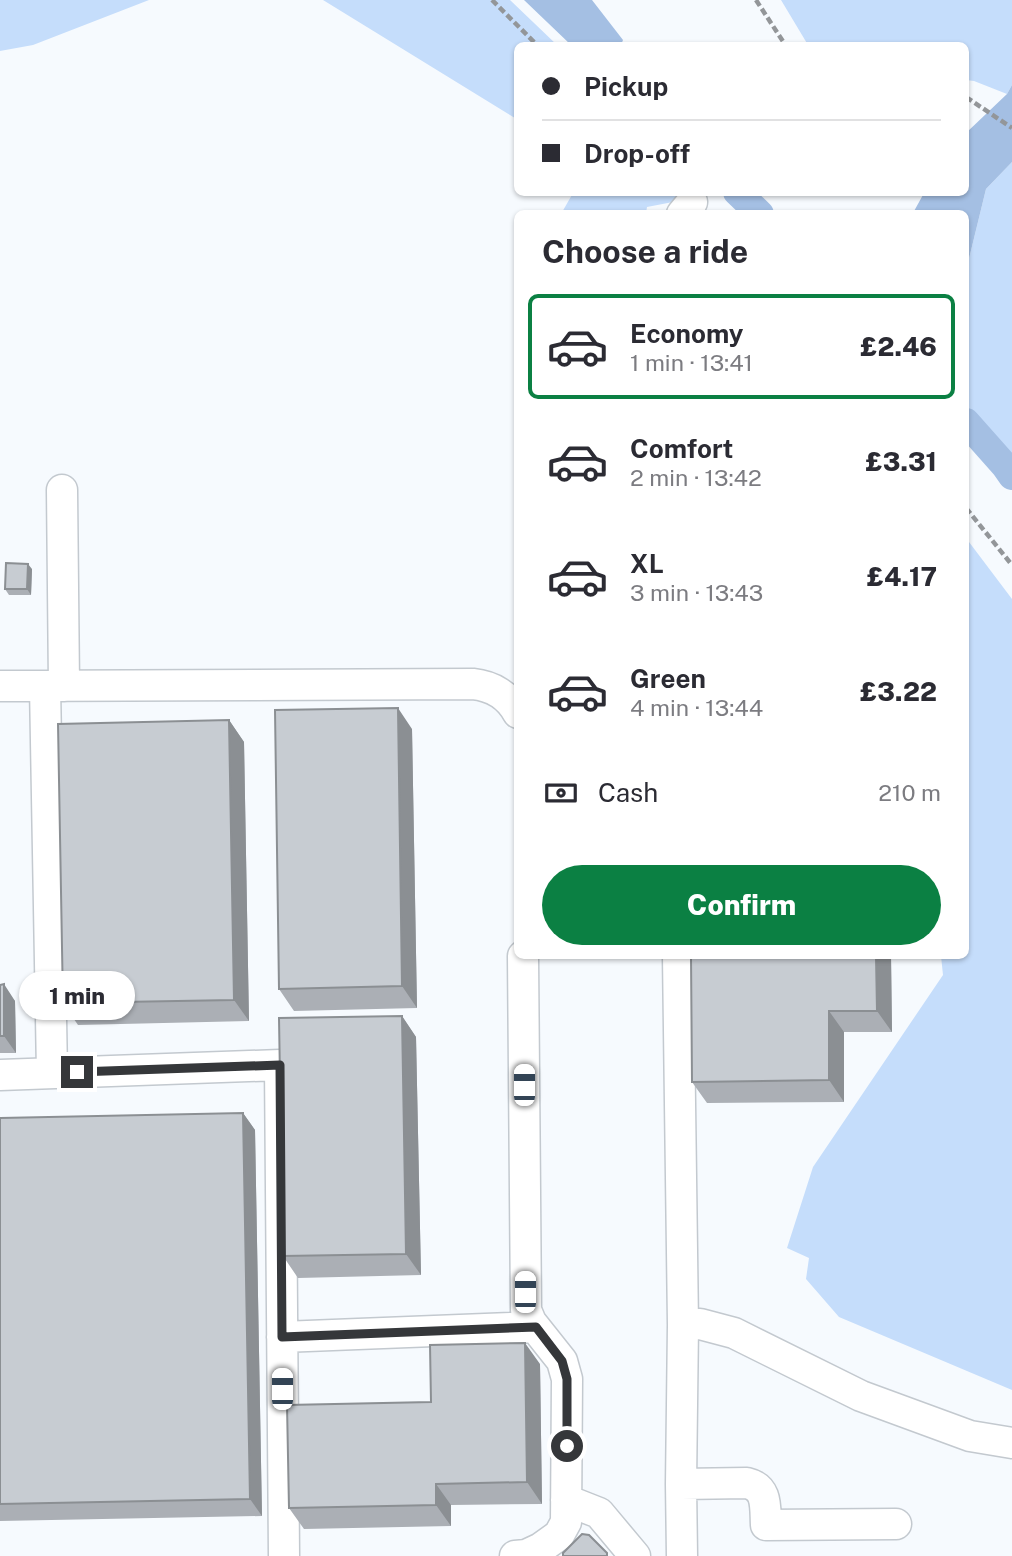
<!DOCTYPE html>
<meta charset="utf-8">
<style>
body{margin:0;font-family:"Public Sans",sans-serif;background:#f7f7f7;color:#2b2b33;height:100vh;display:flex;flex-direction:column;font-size:26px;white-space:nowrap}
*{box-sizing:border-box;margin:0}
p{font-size:23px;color:#7c7c81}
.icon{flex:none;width:38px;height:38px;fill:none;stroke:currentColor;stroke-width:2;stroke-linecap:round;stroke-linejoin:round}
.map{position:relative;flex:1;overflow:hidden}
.drawer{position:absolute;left:514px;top:210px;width:455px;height:749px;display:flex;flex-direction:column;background:#fff;border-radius:10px;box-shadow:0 2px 5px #0004}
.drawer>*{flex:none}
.banner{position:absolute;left:514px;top:42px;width:455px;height:154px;border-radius:10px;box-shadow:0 2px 5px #0004;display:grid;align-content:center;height:154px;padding:0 28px;background:#fff}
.end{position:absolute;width:32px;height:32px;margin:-16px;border:9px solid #35373a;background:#fff;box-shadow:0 0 0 4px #fff}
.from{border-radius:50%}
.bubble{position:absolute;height:49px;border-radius:24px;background:#fff;box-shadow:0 2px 5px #0004;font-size:23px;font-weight:800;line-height:49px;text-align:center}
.car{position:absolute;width:21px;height:42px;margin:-21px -10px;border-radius:9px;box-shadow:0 0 5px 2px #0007;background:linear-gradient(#fff 24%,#345 0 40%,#fff 0 76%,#345 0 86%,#fff 0)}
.banner b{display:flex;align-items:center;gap:24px;height:66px;font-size:26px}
.banner b+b{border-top:2px solid #e1e1e2}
.banner i{width:18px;height:18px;background:#2b2b33}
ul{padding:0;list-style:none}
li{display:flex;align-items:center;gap:21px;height:105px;margin:0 14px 10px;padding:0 14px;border:4px solid transparent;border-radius:10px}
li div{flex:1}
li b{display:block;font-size:26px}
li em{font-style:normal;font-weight:800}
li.on{border-color:#0b8043}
li>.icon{width:63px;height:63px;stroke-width:1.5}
h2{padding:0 28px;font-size:32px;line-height:84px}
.pay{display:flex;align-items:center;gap:18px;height:77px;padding:0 28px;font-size:26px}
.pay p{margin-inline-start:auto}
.primary-button{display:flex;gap:14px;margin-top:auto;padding:14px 28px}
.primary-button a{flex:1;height:80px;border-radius:42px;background:#0b8043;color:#fff;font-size:28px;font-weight:800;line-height:80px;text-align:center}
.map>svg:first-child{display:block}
</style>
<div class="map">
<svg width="1012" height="1556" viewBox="0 0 1012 1556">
<rect width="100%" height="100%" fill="#f6fafe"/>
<path fill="#c5ddfb" d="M 0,0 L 149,0 L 33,45 L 0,51 Z
M 323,0 L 510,0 L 557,45 L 518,46 L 518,120 Z
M 781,0 L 1012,0 L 1012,85 L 1007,94 L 974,81 L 966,80 L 966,46 L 808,45 Z
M 1012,162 L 1012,464 L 966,410 L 966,271 L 986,189 Z
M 573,193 L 682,193 L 673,202 L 647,207 L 646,213 L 561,214 Z
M 966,538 L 1012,599 L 1012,1390 L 839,1317 L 806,1279 L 809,1258 L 787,1248 L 813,1167 L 943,975 L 941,956 L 966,956 Z"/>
<path fill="#a4bfe3" d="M 524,0 L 592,0 L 623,40 L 621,45 L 571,45 Z
M 1012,85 L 1012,162 L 986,189 L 966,271 L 966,214 L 913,213 L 924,193 L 966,192 L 966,133 L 1007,94 Z"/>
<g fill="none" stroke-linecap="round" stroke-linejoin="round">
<path stroke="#a4bfe3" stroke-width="28" d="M 737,192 L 760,214
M 966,422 L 1005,466 L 1012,476"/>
<g stroke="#c3c9cf" stroke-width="33">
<path id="minor" d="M 682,214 L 692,202
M 62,490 L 64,686
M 0,686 L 473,684 C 492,686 509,696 518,713
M 45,686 L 52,1073
M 678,956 L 683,1325 L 681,1484 L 682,1556
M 0,1075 L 280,1065 L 284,1556
M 683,1325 L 700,1324 L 734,1333 L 861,1396 L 970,1436 L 1012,1443
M 282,1337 L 535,1327
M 681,1484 L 747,1483 C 768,1488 765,1507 766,1525 L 896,1524
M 566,1500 L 599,1513 L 635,1556
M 515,1556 L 526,1555 L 541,1548 L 559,1535 L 566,1522 L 567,1379 L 562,1361 L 531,1322 L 526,1310 L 523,956"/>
</g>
<path stroke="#939699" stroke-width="4.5" stroke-dasharray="7 3.5" stroke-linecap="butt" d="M 492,0 L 538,46
M 756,0 L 786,46
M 966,97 L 1012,128
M 966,508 L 1012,565"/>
<use href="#minor" stroke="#fff" stroke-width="30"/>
</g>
<path fill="#abafb5" d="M 32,569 L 31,595 L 9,595 L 5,589 Z
M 229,720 L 244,742 L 249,1021 L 78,1025 L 63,1003 Z
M 412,729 L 417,1008 L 294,1011 L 279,989 Z
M 691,956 L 891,956 L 892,1032 L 844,1032 L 844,1102 L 707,1103 L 692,1082 Z
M 0,985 L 15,1001 L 16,1053 L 0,1053 Z
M 402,1016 L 416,1037 L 421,1275 L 298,1278 L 283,1256 Z
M 243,1113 L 255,1130 L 262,1516 L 0,1521 L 0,1118 Z
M 540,1364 L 542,1504 L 451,1505 L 451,1526 L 304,1529 L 289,1508 L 431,1402 Z"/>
<path fill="#8b8f93" d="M 28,564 L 32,569 L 31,595 L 27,589 Z
M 398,708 L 412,729 L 417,1008 L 402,986 Z
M 229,720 L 244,742 L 249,1021 L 234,1000 Z
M 876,956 L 891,956 L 892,1032 L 877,1011 Z
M 4,984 L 15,1001 L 16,1053 L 4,1036 Z
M 829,1011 L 844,1032 L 844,1102 L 829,1080 Z
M 402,1016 L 416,1037 L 421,1275 L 406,1254 Z
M 243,1113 L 255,1130 L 262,1516 L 250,1499 Z
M 525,1343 L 540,1364 L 542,1504 L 527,1482 Z
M 436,1484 L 451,1505 L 451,1526 L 436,1505 Z"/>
<path fill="#c7ccd2" stroke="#8b8f93" stroke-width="2" d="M 6,563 L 28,564 L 27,589 L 5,589 Z
M 398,708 L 402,986 L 279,989 L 275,710 Z
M 229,720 L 234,1000 L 63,1003 L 58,724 Z
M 691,956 L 876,956 L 877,1011 L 829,1011 L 829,1080 L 692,1082 Z
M 4,984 L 4,1036 L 0,1036 L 0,985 Z
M 402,1016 L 406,1254 L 283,1256 L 279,1018 Z
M 243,1113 L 250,1499 L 0,1504 L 0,1118 Z
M 525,1343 L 527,1482 L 436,1484 L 436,1505 L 289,1508 L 287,1405 L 431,1402 L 430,1345 Z
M 582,1534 L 589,1535 L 607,1553 L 607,1556 L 563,1556 L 563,1553 Z"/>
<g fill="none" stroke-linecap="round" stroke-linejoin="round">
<path stroke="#35373a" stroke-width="9" d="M 77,1072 L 280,1065 L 282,1337 L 536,1327 L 562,1361 L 567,1379 L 567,1446"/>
</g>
</svg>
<i class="end from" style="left:567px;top:1446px"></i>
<i class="end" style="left:77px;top:1072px"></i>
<div class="bubble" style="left:19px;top:971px;width:116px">1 min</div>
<i class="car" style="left:524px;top:1085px;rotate:0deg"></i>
<i class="car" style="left:525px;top:1292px;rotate:0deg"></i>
<i class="car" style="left:282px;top:1389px;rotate:0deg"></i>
<div class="banner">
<b><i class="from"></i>Pickup</b>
<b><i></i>Drop-off</b>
</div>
<section class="drawer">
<h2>Choose a ride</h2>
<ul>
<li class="on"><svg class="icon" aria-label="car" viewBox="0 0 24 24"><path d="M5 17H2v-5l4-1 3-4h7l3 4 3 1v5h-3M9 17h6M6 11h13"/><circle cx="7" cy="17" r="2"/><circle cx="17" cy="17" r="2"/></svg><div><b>Economy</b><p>1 min · 13:41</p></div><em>£2.46</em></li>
<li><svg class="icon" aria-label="car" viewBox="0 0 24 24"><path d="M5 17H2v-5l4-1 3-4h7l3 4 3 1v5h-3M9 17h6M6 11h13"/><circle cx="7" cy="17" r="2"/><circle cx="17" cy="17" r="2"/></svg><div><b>Comfort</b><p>2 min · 13:42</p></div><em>£3.31</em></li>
<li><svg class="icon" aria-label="car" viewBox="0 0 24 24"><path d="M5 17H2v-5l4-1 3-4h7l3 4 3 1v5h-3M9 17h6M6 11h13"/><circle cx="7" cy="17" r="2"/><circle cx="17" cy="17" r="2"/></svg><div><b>XL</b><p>3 min · 13:43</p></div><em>£4.17</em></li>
<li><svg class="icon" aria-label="car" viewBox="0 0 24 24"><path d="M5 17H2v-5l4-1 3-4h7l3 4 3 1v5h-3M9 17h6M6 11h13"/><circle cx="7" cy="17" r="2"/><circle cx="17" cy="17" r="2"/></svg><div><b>Green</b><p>4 min · 13:44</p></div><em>£3.22</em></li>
</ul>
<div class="pay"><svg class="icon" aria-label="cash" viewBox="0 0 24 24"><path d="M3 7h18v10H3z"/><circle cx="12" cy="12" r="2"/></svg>Cash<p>210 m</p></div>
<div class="primary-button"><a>Confirm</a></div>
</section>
</div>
